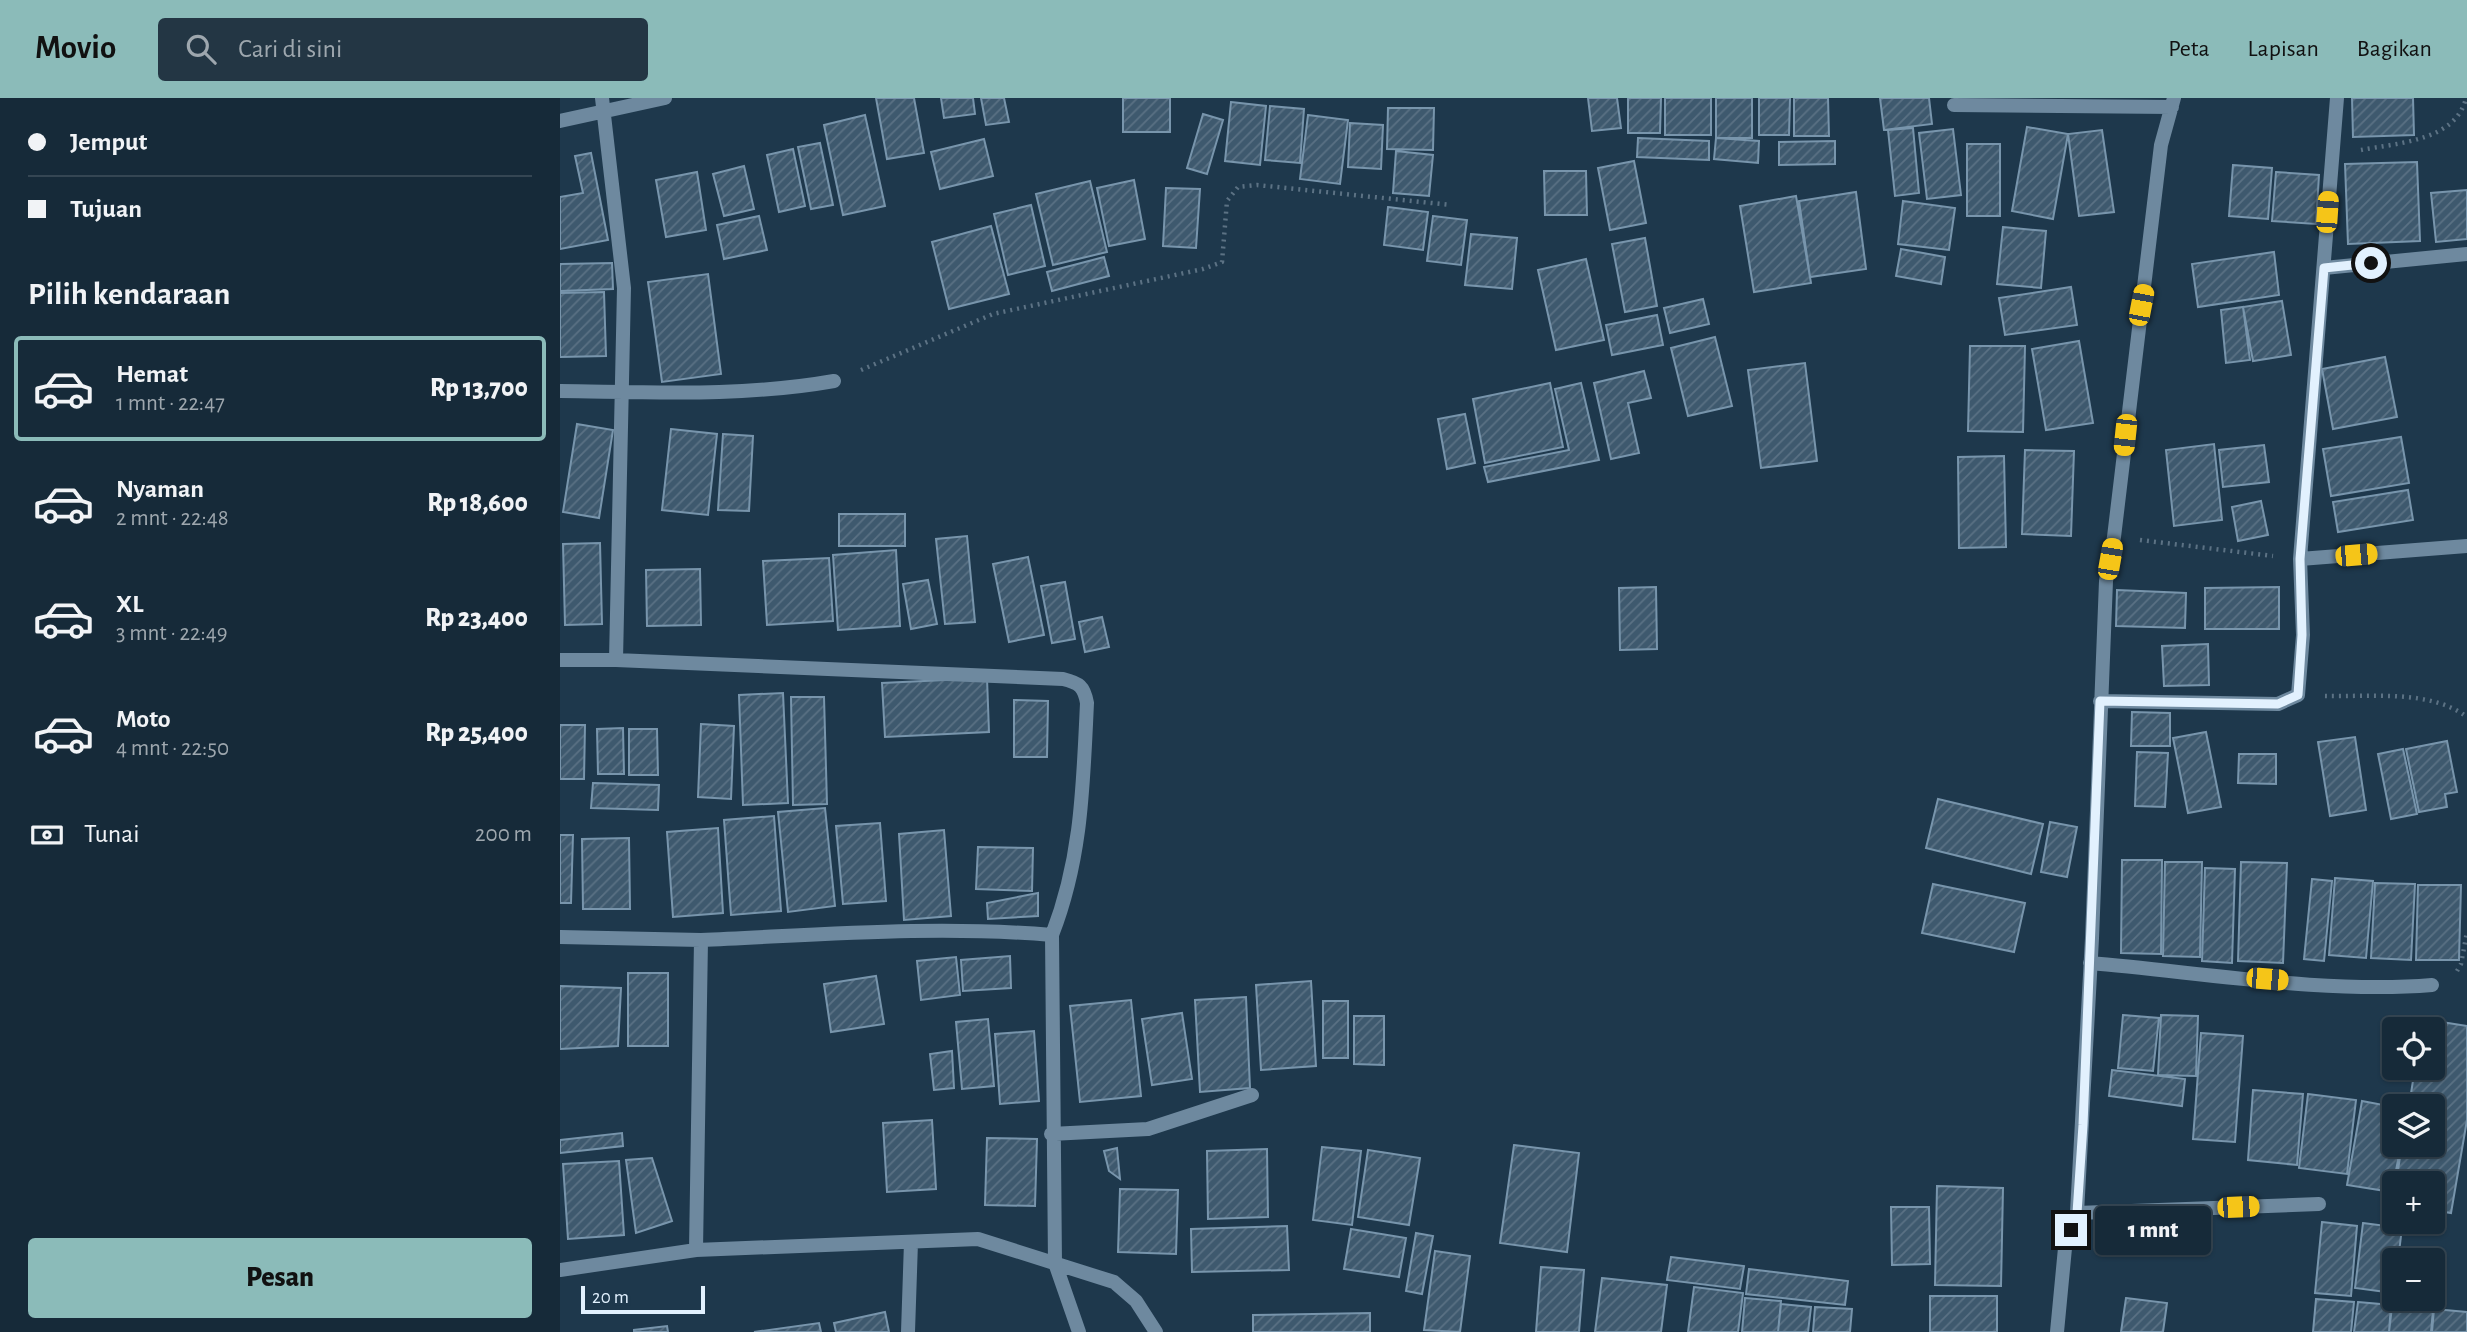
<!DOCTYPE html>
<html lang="id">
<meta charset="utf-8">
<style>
body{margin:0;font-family:"Alegreya Sans",sans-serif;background:#233644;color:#f1f3f6;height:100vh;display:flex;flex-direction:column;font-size:26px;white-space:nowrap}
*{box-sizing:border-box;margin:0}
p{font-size:23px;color:#9ea7ae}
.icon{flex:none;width:38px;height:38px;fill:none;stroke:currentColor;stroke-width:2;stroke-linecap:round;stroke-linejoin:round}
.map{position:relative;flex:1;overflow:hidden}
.side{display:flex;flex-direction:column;background:#162a39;width:560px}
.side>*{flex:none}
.banner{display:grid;align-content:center;height:154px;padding:0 28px;background:#162a39}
.tools{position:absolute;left:1822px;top:919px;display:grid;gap:14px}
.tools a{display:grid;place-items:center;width:63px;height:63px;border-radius:7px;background:#162a39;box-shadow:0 2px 5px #0004,0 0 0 2px #354653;font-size:35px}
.scale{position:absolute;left:21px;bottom:18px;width:124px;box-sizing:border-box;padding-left:7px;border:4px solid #e2f1fe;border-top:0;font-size:19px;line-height:24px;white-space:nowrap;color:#e2f1fe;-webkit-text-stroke:5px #1e384c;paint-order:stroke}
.end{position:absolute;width:32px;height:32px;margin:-16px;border:9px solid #e2f1fe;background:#111;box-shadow:0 0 0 4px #111}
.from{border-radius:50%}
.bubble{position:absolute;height:49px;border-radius:7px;background:#162a39;box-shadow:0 2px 5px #0004,0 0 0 2px #354653;font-size:23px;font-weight:800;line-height:49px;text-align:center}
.car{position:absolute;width:21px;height:42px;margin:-21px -10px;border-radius:9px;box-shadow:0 0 5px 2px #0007;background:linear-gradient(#f5c518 24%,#345 0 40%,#f5c518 0 76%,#345 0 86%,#f5c518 0)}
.banner b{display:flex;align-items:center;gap:24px;height:66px;font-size:26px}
.banner b+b{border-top:2px solid #354653}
.banner i{width:18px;height:18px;background:#f1f3f6}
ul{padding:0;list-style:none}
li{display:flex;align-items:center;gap:21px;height:105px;margin:0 14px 10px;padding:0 14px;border:4px solid transparent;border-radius:7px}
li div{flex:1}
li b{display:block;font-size:26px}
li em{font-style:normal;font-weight:800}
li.active{border-color:#8bbbb9}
li>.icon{width:63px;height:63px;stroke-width:1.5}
h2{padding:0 28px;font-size:32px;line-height:84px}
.pay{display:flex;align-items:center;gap:18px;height:77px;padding:0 28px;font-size:26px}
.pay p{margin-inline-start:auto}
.button{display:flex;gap:14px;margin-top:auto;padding:14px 28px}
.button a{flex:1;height:80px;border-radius:7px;background:#8bbbb9;color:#111;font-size:28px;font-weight:800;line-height:80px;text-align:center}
header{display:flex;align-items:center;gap:42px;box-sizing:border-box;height:98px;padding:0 35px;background:#8bbbb9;color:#111}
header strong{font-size:33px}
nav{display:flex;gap:38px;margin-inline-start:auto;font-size:24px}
.search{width:490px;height:63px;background:#233644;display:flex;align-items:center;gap:18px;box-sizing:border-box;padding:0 24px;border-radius:7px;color:#9ea7ae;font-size:26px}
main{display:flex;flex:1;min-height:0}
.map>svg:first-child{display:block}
</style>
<header>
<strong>Movio</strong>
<div class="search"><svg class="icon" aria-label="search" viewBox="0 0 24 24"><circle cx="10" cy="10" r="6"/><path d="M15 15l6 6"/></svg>Cari di sini</div>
<nav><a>Peta</a><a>Lapisan</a><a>Bagikan</a></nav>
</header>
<main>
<section class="side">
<div class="banner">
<b><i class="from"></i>Jemput</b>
<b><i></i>Tujuan</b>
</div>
<h2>Pilih kendaraan</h2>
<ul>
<li class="active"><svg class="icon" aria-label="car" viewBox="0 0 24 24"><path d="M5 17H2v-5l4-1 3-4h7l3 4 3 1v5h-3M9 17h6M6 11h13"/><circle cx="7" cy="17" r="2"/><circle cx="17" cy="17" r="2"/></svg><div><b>Hemat</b><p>1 mnt · 22:47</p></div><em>Rp 13,700</em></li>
<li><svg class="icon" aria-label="car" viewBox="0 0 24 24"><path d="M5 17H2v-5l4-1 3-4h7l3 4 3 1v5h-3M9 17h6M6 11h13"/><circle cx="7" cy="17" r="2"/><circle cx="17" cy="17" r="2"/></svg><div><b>Nyaman</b><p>2 mnt · 22:48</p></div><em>Rp 18,600</em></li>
<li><svg class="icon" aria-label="car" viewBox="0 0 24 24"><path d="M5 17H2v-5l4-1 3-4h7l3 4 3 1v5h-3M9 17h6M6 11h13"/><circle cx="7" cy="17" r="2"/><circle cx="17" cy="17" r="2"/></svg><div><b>XL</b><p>3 mnt · 22:49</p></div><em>Rp 23,400</em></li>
<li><svg class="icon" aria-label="car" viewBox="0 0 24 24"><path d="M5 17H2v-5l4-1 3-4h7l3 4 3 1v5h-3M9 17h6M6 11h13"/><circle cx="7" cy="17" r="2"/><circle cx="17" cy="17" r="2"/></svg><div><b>Moto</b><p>4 mnt · 22:50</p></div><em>Rp 25,400</em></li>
</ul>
<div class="pay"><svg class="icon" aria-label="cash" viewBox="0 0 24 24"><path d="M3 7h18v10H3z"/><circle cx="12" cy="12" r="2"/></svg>Tunai<p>200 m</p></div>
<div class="button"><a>Pesan</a></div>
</section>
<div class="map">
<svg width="1907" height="1234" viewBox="0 0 1907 1234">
<defs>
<pattern id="building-hatch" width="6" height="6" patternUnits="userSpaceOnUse" patternTransform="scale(1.75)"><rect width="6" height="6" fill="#3e596e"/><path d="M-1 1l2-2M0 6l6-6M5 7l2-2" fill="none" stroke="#5a7184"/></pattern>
</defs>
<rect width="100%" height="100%" fill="#1e384c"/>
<path fill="url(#building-hatch)" stroke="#7895ac" stroke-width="2" d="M 316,0 L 354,0 L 364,55 L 327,61 Z
M 381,0 L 413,0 L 415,16 L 384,20 Z
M 421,0 L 444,0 L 449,24 L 426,27 Z
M 563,0 L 610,0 L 610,34 L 563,34 Z
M 1028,0 L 1057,0 L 1061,30 L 1032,33 Z
M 1068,0 L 1101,0 L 1100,35 L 1068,35 Z
M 1105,0 L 1151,0 L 1151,37 L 1105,37 Z
M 1156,0 L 1192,0 L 1192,40 L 1156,40 Z
M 1199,0 L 1230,0 L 1229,37 L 1199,37 Z
M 1234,0 L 1268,0 L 1269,38 L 1234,38 Z
M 1320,0 L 1369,0 L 1372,26 L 1324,32 Z
M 1792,0 L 1853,0 L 1854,37 L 1793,39 Z
M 671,4 L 706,8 L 700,67 L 665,63 Z
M 710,8 L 744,11 L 740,65 L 705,62 Z
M 828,10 L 874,10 L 873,52 L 827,51 Z
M 643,16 L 663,22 L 647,76 L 627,70 Z
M 305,17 L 325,108 L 283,117 L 264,27 Z
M 748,17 L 788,22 L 780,86 L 740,81 Z
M 790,25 L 823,27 L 821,71 L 788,69 Z
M 1467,29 L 1508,36 L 1493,121 L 1452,113 Z
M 1353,30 L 1359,95 L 1335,98 L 1328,32 Z
M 1393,31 L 1401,97 L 1367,101 L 1359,35 Z
M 1542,32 L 1554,114 L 1519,118 L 1508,36 Z
M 1078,40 L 1149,43 L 1149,62 L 1077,59 Z
M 1156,40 L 1199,43 L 1198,65 L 1154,61 Z
M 424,41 L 433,78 L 380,91 L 371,54 Z
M 1275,43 L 1275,66 L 1219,67 L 1219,44 Z
M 260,45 L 273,107 L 251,111 L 238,49 Z
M 1407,46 L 1440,46 L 1440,118 L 1407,118 Z
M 233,51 L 245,108 L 219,114 L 207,57 Z
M 836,53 L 873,57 L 869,98 L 833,95 Z
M 31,55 L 48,142 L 0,151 L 0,99 L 23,95 L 15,58 Z
M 1074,63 L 1086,125 L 1050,132 L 1038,70 Z
M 1857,64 L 1860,143 L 1788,146 L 1785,66 Z
M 1673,67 L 1712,70 L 1708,121 L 1669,118 Z
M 184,68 L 194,111 L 164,118 L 153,76 Z
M 984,73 L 1026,73 L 1027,117 L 985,117 Z
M 137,74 L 146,132 L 106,139 L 96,82 Z
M 1716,74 L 1759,77 L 1756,126 L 1712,123 Z
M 574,82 L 585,141 L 549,148 L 537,90 Z
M 530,83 L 547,154 L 493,167 L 476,96 Z
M 606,90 L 640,91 L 636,150 L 603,148 Z
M 1907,92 L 1907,141 L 1876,144 L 1871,95 Z
M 1296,94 L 1306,171 L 1250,179 L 1239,103 Z
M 1236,98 L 1251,185 L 1194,194 L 1180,108 Z
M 1343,103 L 1395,110 L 1389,152 L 1338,146 Z
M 471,107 L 485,168 L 448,177 L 434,116 Z
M 828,109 L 868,114 L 863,152 L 824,147 Z
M 199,118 L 207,152 L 164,161 L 157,127 Z
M 873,118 L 907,122 L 901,167 L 867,163 Z
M 431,128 L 449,196 L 389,211 L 372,144 Z
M 1443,129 L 1486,133 L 1481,190 L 1437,186 Z
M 911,136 L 957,140 L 952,191 L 905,187 Z
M 1085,140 L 1097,208 L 1065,214 L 1052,146 Z
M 1341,151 L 1385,159 L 1381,186 L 1336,178 Z
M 1714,154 L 1719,197 L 1638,209 L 1632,166 Z
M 544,159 L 549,178 L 492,193 L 487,174 Z
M 1026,161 L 1044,242 L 996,252 L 978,172 Z
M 52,165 L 53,191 L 0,193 L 0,166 Z
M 148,176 L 161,276 L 102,284 L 88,184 Z
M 1511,189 L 1517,227 L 1445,237 L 1439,200 Z
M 44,194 L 46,258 L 0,259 L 0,195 Z
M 1143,201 L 1149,226 L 1110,235 L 1104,210 Z
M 1722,203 L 1731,257 L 1693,263 L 1683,209 Z
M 1683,209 L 1690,262 L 1666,265 L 1661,212 Z
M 1097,217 L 1103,247 L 1052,257 L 1046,227 Z
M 1155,239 L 1172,308 L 1128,318 L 1111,250 Z
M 1519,243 L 1533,325 L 1486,332 L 1472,251 Z
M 1410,248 L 1465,248 L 1463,334 L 1408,333 Z
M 1825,259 L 1837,319 L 1773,331 L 1762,271 Z
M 1245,265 L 1257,363 L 1201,370 L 1188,272 Z
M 1084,273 L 1091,300 L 1068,305 L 1079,355 L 1051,361 L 1034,285 Z
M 990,285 L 1003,349 L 925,365 L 913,301 Z
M 1021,285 L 1039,362 L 928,384 L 924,369 L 1009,352 L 995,291 Z
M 905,316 L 915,365 L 887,371 L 878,321 Z
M 17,326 L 53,332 L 39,420 L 3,414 Z
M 111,331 L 157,336 L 148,417 L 102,412 Z
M 163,336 L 193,338 L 189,413 L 158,412 Z
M 1841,339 L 1849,385 L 1771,398 L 1763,351 Z
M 1654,346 L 1662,422 L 1614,428 L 1606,352 Z
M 1704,347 L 1709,384 L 1663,389 L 1659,352 Z
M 1465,352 L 1514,353 L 1511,438 L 1462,436 Z
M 1444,358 L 1446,449 L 1399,450 L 1398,359 Z
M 1848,392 L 1853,422 L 1778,434 L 1773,404 Z
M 1701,403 L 1708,437 L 1678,443 L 1672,409 Z
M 279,416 L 345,416 L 345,448 L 279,448 Z
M 407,438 L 415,524 L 385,526 L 376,441 Z
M 40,445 L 42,526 L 5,527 L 3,446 Z
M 336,452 L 340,528 L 278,532 L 273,457 Z
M 468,459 L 484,537 L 449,544 L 433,466 Z
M 269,460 L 273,523 L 207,527 L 203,463 Z
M 140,471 L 141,527 L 87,528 L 86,472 Z
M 368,482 L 377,526 L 351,531 L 343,486 Z
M 505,484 L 515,541 L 492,545 L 481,488 Z
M 1096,489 L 1097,551 L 1060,552 L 1059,490 Z
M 1719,489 L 1719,531 L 1645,531 L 1645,490 Z
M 1557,492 L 1626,495 L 1625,530 L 1556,528 Z
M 542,519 L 549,549 L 525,554 L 519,524 Z
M 1648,546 L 1649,587 L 1604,588 L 1602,548 Z
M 427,580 L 429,634 L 325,639 L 322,585 Z
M 223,595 L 228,705 L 183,707 L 179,597 Z
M 231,599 L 264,599 L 267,706 L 233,707 Z
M 454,602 L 488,603 L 487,659 L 454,659 Z
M 1572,614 L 1610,615 L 1610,648 L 1571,648 Z
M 141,626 L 174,628 L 171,701 L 138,699 Z
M 0,627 L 25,627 L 24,681 L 0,681 Z
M 63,630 L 64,676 L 38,676 L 37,631 Z
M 69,631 L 97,631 L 98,677 L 69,677 Z
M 1646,634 L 1661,709 L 1628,715 L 1613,640 Z
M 1795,639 L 1806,712 L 1770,718 L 1758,644 Z
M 1887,643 L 1897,694 L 1885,696 L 1887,709 L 1859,714 L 1846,651 Z
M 1843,651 L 1857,716 L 1831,721 L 1818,656 Z
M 1577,654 L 1608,655 L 1605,709 L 1575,708 Z
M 1679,656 L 1716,656 L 1716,686 L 1678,685 Z
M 33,685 L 99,687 L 98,712 L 31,710 Z
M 1378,701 L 1483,726 L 1471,776 L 1366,750 Z
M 265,710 L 275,808 L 228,814 L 218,714 Z
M 214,718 L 221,813 L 171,817 L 164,722 Z
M 1490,724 L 1517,729 L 1507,779 L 1481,774 Z
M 320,725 L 326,803 L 283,806 L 276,728 Z
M 158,730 L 163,815 L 113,819 L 107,734 Z
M 384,732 L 391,818 L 344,822 L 339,736 Z
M 0,737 L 13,737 L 11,805 L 0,805 Z
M 69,740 L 70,811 L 23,811 L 22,741 Z
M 418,749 L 473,750 L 472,793 L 416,791 Z
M 1562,762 L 1602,762 L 1601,856 L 1561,855 Z
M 1605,764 L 1642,764 L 1640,859 L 1603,858 Z
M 1681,764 L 1727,765 L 1723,865 L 1678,863 Z
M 1645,770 L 1675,771 L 1672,865 L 1642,863 Z
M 1775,780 L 1813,783 L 1806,860 L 1769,857 Z
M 1752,781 L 1772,783 L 1764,863 L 1744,861 Z
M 1815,785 L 1855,786 L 1851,862 L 1811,860 Z
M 1373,786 L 1465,805 L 1454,854 L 1362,835 Z
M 1858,787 L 1901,787 L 1899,862 L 1856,862 Z
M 478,795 L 478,818 L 428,821 L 427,805 Z
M 450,858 L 451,890 L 403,893 L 401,862 Z
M 396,859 L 400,897 L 361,902 L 357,863 Z
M 68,875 L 108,875 L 108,948 L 68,948 Z
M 316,878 L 324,926 L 271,934 L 264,886 Z
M 751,883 L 756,968 L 701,972 L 696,887 Z
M 0,888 L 61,890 L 58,948 L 0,951 Z
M 686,899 L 690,990 L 640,994 L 635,902 Z
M 571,902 L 581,998 L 520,1004 L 510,908 Z
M 763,903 L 788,903 L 788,960 L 763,960 Z
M 622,915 L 632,981 L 592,987 L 582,921 Z
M 1563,917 L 1599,920 L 1593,973 L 1558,970 Z
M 1601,917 L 1638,918 L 1636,978 L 1598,977 Z
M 794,918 L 824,918 L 824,967 L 794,966 Z
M 428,921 L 434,988 L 402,991 L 396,924 Z
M 1863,921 L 1907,928 L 1907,1022 L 1891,1115 L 1872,1112 L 1872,1085 L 1836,1085 L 1842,1046 L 1872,1046 L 1872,1008 L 1849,1008 L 1855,970 L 1872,970 L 1872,931 L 1862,931 Z
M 474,933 L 479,1003 L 440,1006 L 435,936 Z
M 1641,935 L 1683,938 L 1675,1044 L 1633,1041 Z
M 392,953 L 394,990 L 374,992 L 370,956 Z
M 1552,972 L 1625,981 L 1622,1008 L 1549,998 Z
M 1693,992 L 1743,996 L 1737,1067 L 1688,1062 Z
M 1748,996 L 1796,1002 L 1787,1076 L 1739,1070 Z
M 1802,1003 L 1834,1009 L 1834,1046 L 1841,1046 L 1832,1094 L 1787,1087 Z
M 372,1022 L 376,1091 L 327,1094 L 323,1025 Z
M 62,1035 L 63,1048 L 0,1055 L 0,1042 Z
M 427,1040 L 477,1041 L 475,1108 L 425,1107 Z
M 954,1047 L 1019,1055 L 1007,1154 L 940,1145 Z
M 762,1049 L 801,1053 L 792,1127 L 753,1122 Z
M 557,1050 L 560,1081 L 549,1073 L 544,1053 Z
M 707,1051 L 708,1119 L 648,1121 L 647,1053 Z
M 808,1052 L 860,1060 L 849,1127 L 798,1119 Z
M 92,1060 L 112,1123 L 76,1135 L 66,1062 Z
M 59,1063 L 64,1137 L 8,1141 L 3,1066 Z
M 1377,1088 L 1443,1090 L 1441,1188 L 1375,1187 Z
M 560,1091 L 618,1092 L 616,1156 L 558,1154 Z
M 1331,1109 L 1369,1109 L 1370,1166 L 1332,1167 Z
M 1762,1124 L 1797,1128 L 1791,1198 L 1755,1195 Z
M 1803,1125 L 1842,1130 L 1838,1162 L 1834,1162 L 1834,1195 L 1795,1190 Z
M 727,1128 L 729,1172 L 632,1174 L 631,1131 Z
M 791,1131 L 846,1140 L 839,1179 L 784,1171 Z
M 856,1135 L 873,1138 L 862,1196 L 846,1193 Z
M 875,1153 L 910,1158 L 900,1234 L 864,1232 Z
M 1111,1159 L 1184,1168 L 1180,1191 L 1107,1182 Z
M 981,1169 L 1024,1172 L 1019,1234 L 976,1234 Z
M 1189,1171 L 1288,1183 L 1285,1207 L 1186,1196 Z
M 1042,1180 L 1107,1187 L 1101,1234 L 1035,1234 Z
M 1134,1189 L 1183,1195 L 1178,1234 L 1128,1234 Z
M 1370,1198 L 1437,1198 L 1437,1234 L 1370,1234 Z
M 1185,1200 L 1221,1203 L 1218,1234 L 1182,1234 Z
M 1566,1200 L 1607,1205 L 1603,1234 L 1561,1234 Z
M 1756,1201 L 1794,1204 L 1791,1234 L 1753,1234 Z
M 1798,1204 L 1831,1207 L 1829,1234 L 1794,1234 Z
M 1221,1206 L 1251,1209 L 1248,1234 L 1218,1234 Z
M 1255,1209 L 1292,1211 L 1290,1234 L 1253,1234 Z
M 1832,1209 L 1873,1212 L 1871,1234 L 1829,1234 Z
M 1874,1211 L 1907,1214 L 1907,1234 L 1872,1234 Z
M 325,1214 L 329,1234 L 276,1234 L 274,1225 Z
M 810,1215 L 810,1234 L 693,1234 L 693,1217 Z
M 259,1225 L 261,1234 L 194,1234 Z
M 107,1228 L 108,1234 L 74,1234 L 74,1232 Z"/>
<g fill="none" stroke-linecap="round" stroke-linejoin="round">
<path stroke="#5c7284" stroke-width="4.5" stroke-dasharray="2 5" stroke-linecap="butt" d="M 1801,52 C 1837,45 1896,43 1906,0
M 301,272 L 433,216 L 643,171 L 662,164 L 667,103 L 678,89 L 697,87 L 891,107
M 1580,442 L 1713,458
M 1765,598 C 1809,599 1870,591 1907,619
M 1897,873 L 1901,866 L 1907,834"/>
<path stroke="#6e899f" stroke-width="14" d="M 1394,7 L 1612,9
M 0,23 L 105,0
M 1764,170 L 1907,156
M 0,293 C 91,294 184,299 274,283
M 1740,461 L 1907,448
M 0,562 L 56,562 L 64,190 L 42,0
M 56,562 L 503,581 C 519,585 524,588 527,605 C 523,687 522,760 492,837 L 495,1165 L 519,1234
M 1540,603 L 1718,606 L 1738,597 L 1743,537 L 1740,461 L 1777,0
M 0,839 L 141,842
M 1530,865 C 1638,874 1765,896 1872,887
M 491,1036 L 588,1031 L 692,997
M 1517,1115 L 1759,1106
M 136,1152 L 141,842 C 258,837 375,827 492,837
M 0,1172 L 136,1152 L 418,1141 L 554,1184 L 576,1203 L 596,1234
M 348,1234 L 351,1144
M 1497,1234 L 1505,1150 L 1517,1115 L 1532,840 L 1546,483 L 1554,439 L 1601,47 L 1614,0"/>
</g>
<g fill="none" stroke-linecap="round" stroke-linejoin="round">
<path stroke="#e2f1fe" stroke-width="9" d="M 1511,1132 L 1517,1115 L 1523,1027 L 1540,603 L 1718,606 L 1738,597 L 1742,537 L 1740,461 L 1764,170 L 1811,165"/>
</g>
</svg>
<div class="tools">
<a><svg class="icon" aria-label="locate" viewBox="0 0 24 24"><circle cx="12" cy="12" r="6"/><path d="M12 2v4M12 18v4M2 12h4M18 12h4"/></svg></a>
<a><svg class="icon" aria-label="layers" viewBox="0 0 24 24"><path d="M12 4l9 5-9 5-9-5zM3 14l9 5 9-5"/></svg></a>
<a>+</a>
<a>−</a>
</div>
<div class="scale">20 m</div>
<i class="end from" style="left:1811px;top:165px"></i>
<i class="end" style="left:1511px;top:1132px"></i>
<div class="bubble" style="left:1535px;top:1108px;width:116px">1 mnt</div>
<i class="car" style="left:1767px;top:114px;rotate:4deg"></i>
<i class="car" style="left:1581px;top:207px;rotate:11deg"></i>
<i class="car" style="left:1565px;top:337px;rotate:186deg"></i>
<i class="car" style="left:1796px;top:457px;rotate:85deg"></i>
<i class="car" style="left:1550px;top:461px;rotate:10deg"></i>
<i class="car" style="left:1707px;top:881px;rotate:95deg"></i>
<i class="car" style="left:1678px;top:1109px;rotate:88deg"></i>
</div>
</main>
